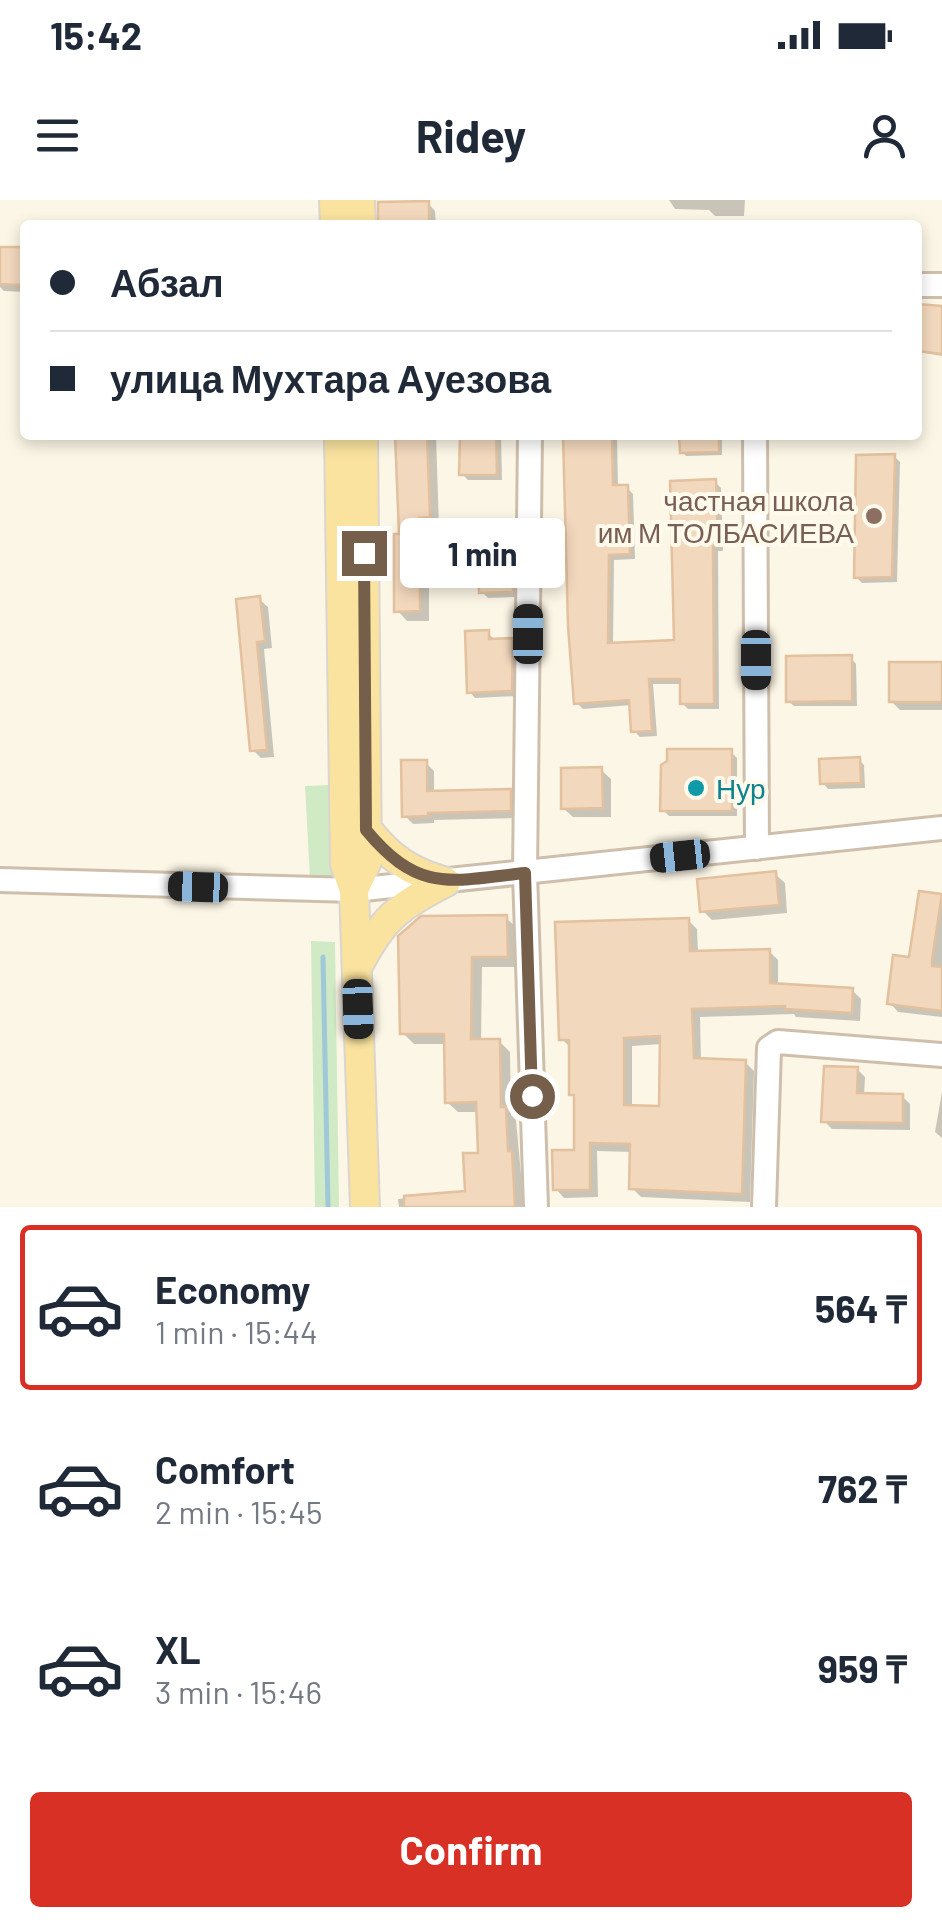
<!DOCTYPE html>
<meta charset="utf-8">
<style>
body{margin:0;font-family:Barlow,sans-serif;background:#f2f2f3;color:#1f2937;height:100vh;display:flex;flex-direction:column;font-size:38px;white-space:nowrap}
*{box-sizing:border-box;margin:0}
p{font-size:32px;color:#747a83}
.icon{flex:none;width:55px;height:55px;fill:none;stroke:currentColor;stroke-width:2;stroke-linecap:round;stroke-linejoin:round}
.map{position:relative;height:1007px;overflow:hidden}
.side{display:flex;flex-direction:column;background:#fff;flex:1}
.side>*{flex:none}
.top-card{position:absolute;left:20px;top:20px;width:902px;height:220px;border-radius:10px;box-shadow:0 5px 15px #0003;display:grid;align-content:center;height:220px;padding:0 30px;background:#fff}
.end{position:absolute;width:45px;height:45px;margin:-22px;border:12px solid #755f4a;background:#fff;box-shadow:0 0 0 5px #fff}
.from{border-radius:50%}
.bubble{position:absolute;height:70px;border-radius:10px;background:#fff;box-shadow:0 5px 15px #0003;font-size:32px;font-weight:700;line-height:70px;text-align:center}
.car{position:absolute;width:30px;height:60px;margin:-30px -15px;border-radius:12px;box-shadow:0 0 8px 2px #0007;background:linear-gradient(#222 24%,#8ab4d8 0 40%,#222 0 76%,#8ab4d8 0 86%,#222 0)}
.top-card b{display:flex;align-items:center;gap:35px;height:95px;font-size:38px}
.top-card b+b{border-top:2px solid #e0e1e3}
.top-card i{width:25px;height:25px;background:#1f2937}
ul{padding:18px 0 0;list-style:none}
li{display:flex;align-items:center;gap:30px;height:165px;margin:0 20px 15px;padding:0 10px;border:5px solid transparent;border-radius:10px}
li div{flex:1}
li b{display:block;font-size:38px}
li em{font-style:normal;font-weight:700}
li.active{border-color:#d93025}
li>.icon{width:90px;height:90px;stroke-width:1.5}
.button{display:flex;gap:20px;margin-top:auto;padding:20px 30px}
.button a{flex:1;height:115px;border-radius:10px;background:#d93025;color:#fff;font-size:40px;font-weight:700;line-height:115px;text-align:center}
.status{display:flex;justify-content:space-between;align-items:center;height:70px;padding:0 50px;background:#fff;direction:ltr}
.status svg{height:28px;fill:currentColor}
header{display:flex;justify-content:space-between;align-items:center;height:130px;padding:0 30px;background:#fff;font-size:45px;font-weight:700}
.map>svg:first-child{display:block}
</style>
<div class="status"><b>15:42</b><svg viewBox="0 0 49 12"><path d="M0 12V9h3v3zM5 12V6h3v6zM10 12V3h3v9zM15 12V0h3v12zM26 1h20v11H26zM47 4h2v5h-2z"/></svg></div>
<header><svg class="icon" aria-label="menu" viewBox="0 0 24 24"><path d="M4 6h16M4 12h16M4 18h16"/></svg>Ridey<svg class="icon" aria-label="person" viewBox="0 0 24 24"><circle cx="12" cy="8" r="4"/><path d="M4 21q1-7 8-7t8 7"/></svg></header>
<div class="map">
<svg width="942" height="1007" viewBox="0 0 942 1007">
<rect width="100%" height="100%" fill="#fcf6e6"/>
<path fill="#cfeac4" d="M 328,585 L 333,677 L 310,679 L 305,586 Z
M 311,741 L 335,742 L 339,1007 L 315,1007 Z"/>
<path fill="#0003" fill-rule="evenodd" d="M 669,0 L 745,0 L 744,16 L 715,16 L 709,10 L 675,9 Z
M 428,3 L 435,11 L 436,25 L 380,25 Z
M 0,49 L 25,50 L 25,92 L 4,91 L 0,87 Z
M 918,108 L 942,109 L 942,156 L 918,152 Z
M 397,235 L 436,235 L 439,327 L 429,328 L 429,421 L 407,421 L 397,410 L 401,337 Z
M 461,235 L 501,235 L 502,280 L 468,280 L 462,274 Z
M 566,235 L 617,235 L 618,288 L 627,288 L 633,294 L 635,359 L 614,360 L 613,445 L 676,442 L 715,282 L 721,288 L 723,351 L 718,351 L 719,509 L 688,509 L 682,503 L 682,484 L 653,484 L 657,536 L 640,537 L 634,531 L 632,505 L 583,509 L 577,503 Z
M 681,235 L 722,235 L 722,255 L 686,256 L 682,251 Z
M 894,256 L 900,262 L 897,382 L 862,383 L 856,377 Z
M 513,332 L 519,337 L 518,397 L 488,398 L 482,392 Z
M 259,399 L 268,407 L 272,448 L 264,449 L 274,557 L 261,558 L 253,550 L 238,401 Z
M 488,433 L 494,439 L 512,440 L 517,446 L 517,496 L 475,498 L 470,492 Z
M 851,458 L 856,464 L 857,506 L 794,506 L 788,501 Z
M 942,464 L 942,510 L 900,510 L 891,501 Z
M 731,552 L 737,558 L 737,616 L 669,616 L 663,610 Z
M 859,560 L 864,565 L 865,588 L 828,589 L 823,583 Z
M 426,563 L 434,571 L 434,594 L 510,592 L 518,600 L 518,618 L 434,620 L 434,623 L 413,624 L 405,616 Z
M 601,570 L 611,579 L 611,617 L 573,617 L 563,608 Z
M 775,674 L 785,683 L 787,713 L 712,720 L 703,711 Z
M 922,694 L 942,697 L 942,817 L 898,812 L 890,803 L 911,760 Z
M 506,718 L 517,728 L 517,767 L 482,767 L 481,842 L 499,841 L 510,852 L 511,915 L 516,920 L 524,1007 L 399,1007 L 398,999 L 468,994 L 481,955 L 479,912 L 458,912 L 447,902 L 447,844 L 414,844 L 403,833 Z
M 688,720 L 697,729 L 698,753 L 769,751 L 778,760 L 778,786 L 852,790 L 861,799 L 860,821 L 796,817 L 794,814 L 700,817 L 701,861 L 745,862 L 754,871 L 750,1002 L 641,997 L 632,988 L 632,952 L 597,951 L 598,997 L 564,998 L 556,989 L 576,952 L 577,899 L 571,894 L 572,849 L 562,839 ZM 662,844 L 662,908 L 632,908 L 632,846 Z
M 857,869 L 865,877 L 864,896 L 902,896 L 910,904 L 910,930 L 832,929 L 824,921 Z
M 942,892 L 942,938 L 935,932 Z"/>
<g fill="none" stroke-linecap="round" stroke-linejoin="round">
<path stroke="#a0c8d8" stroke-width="5" d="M 323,757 L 328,1007"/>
</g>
<path fill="#f2d8bd" stroke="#e4c19e" stroke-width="2.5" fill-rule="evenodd" d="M 429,1 L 429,25 L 378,25 L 378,2 Z
M 0,47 L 22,47 L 21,85 L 0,84 Z
M 918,104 L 942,106 L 942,154 L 918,151 Z
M 395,235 L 427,235 L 430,317 L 419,318 L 420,411 L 394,412 L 394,334 L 399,334 Z
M 460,235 L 496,235 L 497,275 L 459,275 Z
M 563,235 L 612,235 L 613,285 L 628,285 L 630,354 L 609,355 L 608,443 L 674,440 L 670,281 L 716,279 L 718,346 L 713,346 L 714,504 L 680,504 L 680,479 L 649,479 L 652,531 L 631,532 L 629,500 L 574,504 L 568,426 Z
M 679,235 L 719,235 L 719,252 L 680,253 Z
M 895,254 L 892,377 L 854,378 L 856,255 Z
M 514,329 L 513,392 L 479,393 L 477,330 Z
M 260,396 L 265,441 L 257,442 L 267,550 L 250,551 L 236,399 Z
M 489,430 L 489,439 L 513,438 L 512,491 L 467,493 L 465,431 Z
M 852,455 L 852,501 L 786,502 L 786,456 Z
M 889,462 L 942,462 L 942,502 L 889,502 Z
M 667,549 L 732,549 L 732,611 L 660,611 L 661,565 L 667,561 Z
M 860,557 L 861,583 L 820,584 L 819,559 Z
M 401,560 L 427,560 L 427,591 L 511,589 L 511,611 L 428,613 L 428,616 L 402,617 Z
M 602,567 L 603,608 L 561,609 L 561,568 Z
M 776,671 L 779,705 L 700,712 L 697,679 Z
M 919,691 L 942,694 L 932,760 L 932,766 L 942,767 L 942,811 L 887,804 L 893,755 L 909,757 Z
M 507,715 L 508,757 L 472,757 L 471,839 L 500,839 L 501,907 L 506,907 L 508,951 L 512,951 L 515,1007 L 404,1007 L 404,996 L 465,991 L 463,953 L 478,953 L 476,902 L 445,903 L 444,834 L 400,834 L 398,736 L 421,716 Z
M 689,718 L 690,751 L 770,749 L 770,783 L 853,788 L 852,813 L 785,809 L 785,806 L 692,809 L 694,858 L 746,860 L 742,994 L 629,989 L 630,944 L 590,943 L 590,990 L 553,990 L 552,950 L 574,950 L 574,895 L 569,895 L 569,840 L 559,840 L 555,722 ZM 660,836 L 659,906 L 624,905 L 624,838 Z
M 824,866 L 858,867 L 857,893 L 903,894 L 903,923 L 821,922 Z"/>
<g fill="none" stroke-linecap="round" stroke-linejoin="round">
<g stroke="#cebfac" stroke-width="28">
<path id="minor" d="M 918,85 L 942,85
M 530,235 L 525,673 L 536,1007
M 755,235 L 757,648
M 0,680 L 354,690 L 942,628
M 764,1007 L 769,848 L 778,842 L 942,855"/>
</g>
<g stroke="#dbd5d0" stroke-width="32">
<path id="major" d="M 334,0 L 335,25
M 360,0 L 361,25
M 339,235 L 345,664 L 354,690 L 365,1007
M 367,629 C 390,658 410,672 446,682
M 354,690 L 367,661 L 363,235
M 357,768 C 382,719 397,707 446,682"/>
</g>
<use href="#minor" stroke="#fff" stroke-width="22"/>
<use href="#major" stroke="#fae39f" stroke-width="28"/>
</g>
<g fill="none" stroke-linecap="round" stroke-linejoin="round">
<path stroke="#755f4a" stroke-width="12" d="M 364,353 L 366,630 C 419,694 451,681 525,673 L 532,896"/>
</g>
<circle fill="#8d6e63" stroke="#fffaec" stroke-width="4" cx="874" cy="316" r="10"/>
<circle fill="#0f9aa8" stroke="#fffaec" stroke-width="4" cx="696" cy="588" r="10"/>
<g text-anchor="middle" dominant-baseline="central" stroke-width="8" stroke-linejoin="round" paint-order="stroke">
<g font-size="28" fill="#785e54" stroke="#fffaec" text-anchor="end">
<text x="854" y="300">частная школа<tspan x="854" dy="32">им М ТОЛБАСИЕВА</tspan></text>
</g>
<g font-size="28" fill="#0d838f" stroke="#fffaec" text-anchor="start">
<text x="716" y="588">Нур</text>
</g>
</g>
</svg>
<i class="end from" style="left:532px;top:896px"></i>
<i class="end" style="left:364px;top:353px"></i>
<div class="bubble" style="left:400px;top:318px;width:165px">1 min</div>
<i class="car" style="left:528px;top:434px;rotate:0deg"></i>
<i class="car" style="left:756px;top:460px;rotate:180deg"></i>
<i class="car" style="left:680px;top:656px;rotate:264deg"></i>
<i class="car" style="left:198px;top:687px;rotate:272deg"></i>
<i class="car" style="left:358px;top:809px;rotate:178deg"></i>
<div class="top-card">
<b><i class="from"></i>Абзал</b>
<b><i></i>улица Мухтара Ауезова</b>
</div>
</div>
<section class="side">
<ul>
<li class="active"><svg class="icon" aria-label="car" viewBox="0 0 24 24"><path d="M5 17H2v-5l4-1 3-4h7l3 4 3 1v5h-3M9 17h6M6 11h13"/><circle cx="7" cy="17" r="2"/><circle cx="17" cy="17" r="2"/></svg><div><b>Economy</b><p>1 min · 15:44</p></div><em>564 ₸</em></li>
<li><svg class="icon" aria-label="car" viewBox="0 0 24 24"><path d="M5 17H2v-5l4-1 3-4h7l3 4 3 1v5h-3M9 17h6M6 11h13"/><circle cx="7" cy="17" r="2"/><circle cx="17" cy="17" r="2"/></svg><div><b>Comfort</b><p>2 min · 15:45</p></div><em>762 ₸</em></li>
<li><svg class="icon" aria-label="car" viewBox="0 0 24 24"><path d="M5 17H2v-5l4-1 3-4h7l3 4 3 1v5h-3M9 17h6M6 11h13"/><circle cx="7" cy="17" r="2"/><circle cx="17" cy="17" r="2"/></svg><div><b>XL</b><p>3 min · 15:46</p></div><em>959 ₸</em></li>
</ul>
<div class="button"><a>Confirm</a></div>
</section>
